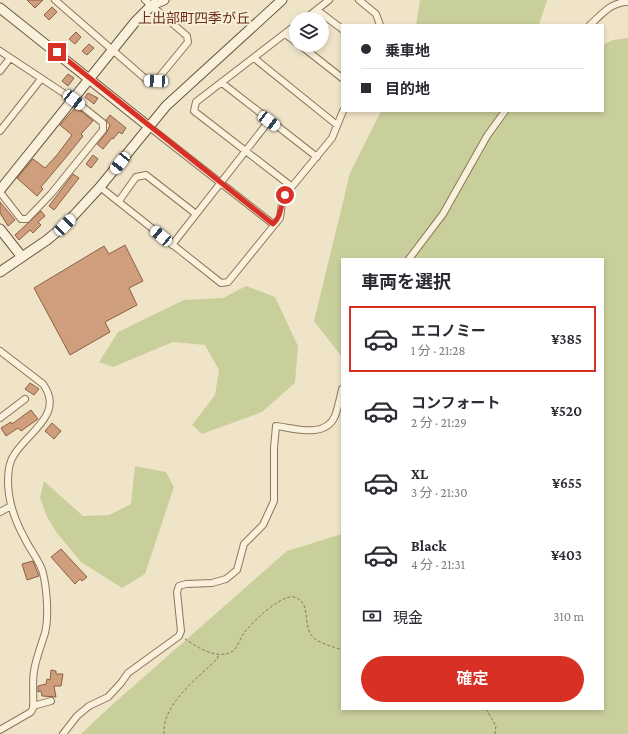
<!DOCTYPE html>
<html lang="ja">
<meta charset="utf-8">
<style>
body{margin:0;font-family:"Crimson Pro","Noto Sans JP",serif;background:#f2f2f3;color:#2b2b33;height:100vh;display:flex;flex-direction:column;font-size:15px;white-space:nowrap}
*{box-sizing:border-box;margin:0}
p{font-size:13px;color:#7c7c81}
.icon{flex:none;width:22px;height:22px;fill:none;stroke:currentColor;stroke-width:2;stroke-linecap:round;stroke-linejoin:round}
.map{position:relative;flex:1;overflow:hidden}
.sheet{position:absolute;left:341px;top:258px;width:263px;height:452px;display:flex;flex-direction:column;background:#fff;border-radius:0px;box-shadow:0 2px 6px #0003}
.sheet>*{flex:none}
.guide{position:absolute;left:341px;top:24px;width:263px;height:88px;border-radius:0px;box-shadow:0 2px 6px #0003;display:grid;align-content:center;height:88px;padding:0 20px;background:#fff}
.fabs{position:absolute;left:289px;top:12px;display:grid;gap:8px}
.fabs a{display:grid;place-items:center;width:40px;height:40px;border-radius:50%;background:#fff;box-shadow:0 2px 6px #0003;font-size:20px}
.end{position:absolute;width:18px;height:18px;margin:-9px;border:5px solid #d93025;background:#fff;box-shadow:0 0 0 2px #fff}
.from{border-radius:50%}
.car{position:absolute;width:12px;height:24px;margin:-12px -6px;border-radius:5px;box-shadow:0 0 3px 1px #0007;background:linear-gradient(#fff 24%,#345 0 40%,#fff 0 76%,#345 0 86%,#fff 0)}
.guide b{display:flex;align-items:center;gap:14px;height:38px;font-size:15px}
.guide b+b{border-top:1px solid #e1e1e2}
.guide i{width:10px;height:10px;background:#2b2b33}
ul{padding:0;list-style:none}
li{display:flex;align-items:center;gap:12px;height:66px;margin:0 8px 6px;padding:0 12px;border:2px solid transparent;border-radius:0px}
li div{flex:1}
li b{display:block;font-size:15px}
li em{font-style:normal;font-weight:600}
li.selected{border-color:#d93025}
li>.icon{width:36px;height:36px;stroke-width:1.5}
h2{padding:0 20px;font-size:18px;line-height:48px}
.pay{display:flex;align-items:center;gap:10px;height:44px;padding:0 20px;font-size:15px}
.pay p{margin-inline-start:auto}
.primary-button{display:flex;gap:8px;margin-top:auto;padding:8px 20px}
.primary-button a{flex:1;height:46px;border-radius:24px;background:#d93025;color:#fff;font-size:16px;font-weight:600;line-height:46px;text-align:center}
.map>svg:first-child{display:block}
</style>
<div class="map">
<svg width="628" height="734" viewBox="0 0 628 734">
<rect width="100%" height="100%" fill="#f0e4c8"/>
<path fill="#c9cf9b" d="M 420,0 L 547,0 L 539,25 L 416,25 Z
M 628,38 L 628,734 L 81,734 L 113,704 L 287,551 L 342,534 L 342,709 L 603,709 L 603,259 L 342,259 L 342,357 L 314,321 L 350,173 L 381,111 L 603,111 L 603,45 L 613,40 Z
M 246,286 L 275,297 L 298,346 L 295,383 L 262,412 L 202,434 L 192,425 L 215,395 L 219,370 L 205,345 L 173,342 L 113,367 L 99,362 L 118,332 L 184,300 L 223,298 Z
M 135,466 L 166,472 L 174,487 L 145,574 L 122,588 L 81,562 L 57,533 L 47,517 L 40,498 L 44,481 L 83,516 L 109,515 L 131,504 Z"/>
<path fill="#cf9f7d" stroke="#8d5f41" d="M 27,0 L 43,0 L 35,8 Z
M 52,7 L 57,12 L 49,20 L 44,15 Z
M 76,32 L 81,37 L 75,44 L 69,39 Z
M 89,44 L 94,48 L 87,55 L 82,51 Z
M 68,74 L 74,78 L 68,86 L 62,81 Z
M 88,93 L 98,98 L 94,104 L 85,97 Z
M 76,107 L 93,121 L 81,134 L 83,136 L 67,156 L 41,187 L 43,189 L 37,196 L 17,178 L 33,159 L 45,168 L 57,155 L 72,135 L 60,125 Z
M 110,115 L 126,128 L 122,134 L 119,132 L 113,139 L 112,138 L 103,149 L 97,144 L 107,132 L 110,125 L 106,120 Z
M 93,155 L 98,159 L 91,168 L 86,164 Z
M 73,174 L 79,178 L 54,210 L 49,206 Z
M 0,202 L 15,220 L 8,226 L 0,213 Z
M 41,211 L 45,216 L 38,222 L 41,225 L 33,233 L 30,230 L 19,240 L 15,235 Z
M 125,245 L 143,281 L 129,288 L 137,305 L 105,322 L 110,332 L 70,355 L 34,288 L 104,246 L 109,254 Z
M 30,383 L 39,389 L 34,395 L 25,389 Z
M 31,410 L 38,419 L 21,431 L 18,428 L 6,436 L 1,428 L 11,422 L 12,424 Z
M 52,423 L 61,431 L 54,439 L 45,431 Z
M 61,549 L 87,577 L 82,581 L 80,579 L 75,584 L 51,557 Z
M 33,561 L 39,576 L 27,580 L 22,564 Z
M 51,670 L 56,671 L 56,674 L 63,674 L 61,686 L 54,686 L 56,697 L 42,696 L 41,691 L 38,692 L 38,686 L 46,684 L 47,679 L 50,680 Z"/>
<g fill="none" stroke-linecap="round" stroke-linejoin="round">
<g stroke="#8d765c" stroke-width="8">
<path id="street" d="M 55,0 L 148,81 L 156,81 L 188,42 L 187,36 L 145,0
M 359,0 L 376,14 L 380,25
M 317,10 L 342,29
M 305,19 L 329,0
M 590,25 C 602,14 611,2 628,2
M 285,34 L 296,42
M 300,45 L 342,78
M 0,51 L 74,100 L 103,123 L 103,130 L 51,194 L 27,219 L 21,219 L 0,192
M 254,58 L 337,125
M 0,71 L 10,58
M 222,83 L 317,157
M 148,126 L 273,224
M 0,131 L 41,79
M 291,186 L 194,111 L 196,102 L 296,25
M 100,187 L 221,283 L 228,282 L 280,218 L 282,203 L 285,195 L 332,138 L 343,111
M 119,201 L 136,177 L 146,175 L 196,214
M 172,245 L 269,121
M 409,259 L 443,214 L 487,136 L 505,111
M 0,351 L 43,384 C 65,414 28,432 14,455 C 9,462 8,472 8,481 C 8,500 15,521 25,539 C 30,550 40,561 43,573 C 47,590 49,617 45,633 C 41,646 36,658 34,671 C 32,683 34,696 33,708 L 31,712 L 0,730
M 0,418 L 25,399
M 0,512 L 11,506
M 33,706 L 51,701
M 63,734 L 77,716 L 89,706 L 108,697 L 121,683 L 128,673 L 179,636 L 181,631 L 177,592 L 179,586 L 186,584 L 212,583 L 226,579 L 237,570 L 244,544 L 263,525 L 274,501 L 274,448 L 276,426 C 294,428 325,439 335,416 C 338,408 340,398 342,389"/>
</g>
<g stroke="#6f573f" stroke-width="11">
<path id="secondary" d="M 0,8 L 148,126
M 0,190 L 135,22 L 152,5 L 164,0
M 0,229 L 22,257
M 0,272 L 47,240 L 65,225 L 100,187 L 166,106 L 282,0"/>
</g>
<path stroke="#8d765c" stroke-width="1" stroke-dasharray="3 2" stroke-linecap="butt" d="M 185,639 C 197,647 218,661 233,651 C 238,647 240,638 244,633 C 251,623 281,594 294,597 C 313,602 301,628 314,638 C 321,644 334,647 342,650
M 486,709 L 496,726 L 495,734
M 164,734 C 162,704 198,678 217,659 L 219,654"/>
<use href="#street" stroke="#faf1dc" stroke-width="6"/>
<use href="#secondary" stroke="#faf1dc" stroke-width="9"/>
</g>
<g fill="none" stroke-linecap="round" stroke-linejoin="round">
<path stroke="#d93025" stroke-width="5" d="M 57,52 L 273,224 C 282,216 280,206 285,195"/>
</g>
<g text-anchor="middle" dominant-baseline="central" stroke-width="4" stroke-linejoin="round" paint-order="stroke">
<g font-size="14" fill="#6b2e1e" stroke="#f7eed8">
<text x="194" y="18">上出部町四季が丘</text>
</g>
</g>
</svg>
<div class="fabs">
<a><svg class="icon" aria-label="layers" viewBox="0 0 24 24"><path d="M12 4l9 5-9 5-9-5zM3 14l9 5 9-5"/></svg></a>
</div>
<i class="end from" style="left:285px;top:195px"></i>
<i class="end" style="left:57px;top:52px"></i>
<i class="car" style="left:156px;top:81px;rotate:273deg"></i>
<i class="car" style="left:74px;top:100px;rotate:128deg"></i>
<i class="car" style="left:269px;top:121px;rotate:127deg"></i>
<i class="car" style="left:120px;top:163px;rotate:218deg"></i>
<i class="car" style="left:65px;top:225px;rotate:45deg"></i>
<i class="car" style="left:161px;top:236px;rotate:310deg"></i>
<div class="guide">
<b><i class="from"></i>乗車地</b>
<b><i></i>目的地</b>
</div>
<section class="sheet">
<h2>車両を選択</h2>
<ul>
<li class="selected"><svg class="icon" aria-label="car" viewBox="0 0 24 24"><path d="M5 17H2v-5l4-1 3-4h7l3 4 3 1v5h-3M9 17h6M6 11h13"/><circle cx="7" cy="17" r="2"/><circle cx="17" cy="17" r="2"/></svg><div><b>エコノミー</b><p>1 分 · 21:28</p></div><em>¥385</em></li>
<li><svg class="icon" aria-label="car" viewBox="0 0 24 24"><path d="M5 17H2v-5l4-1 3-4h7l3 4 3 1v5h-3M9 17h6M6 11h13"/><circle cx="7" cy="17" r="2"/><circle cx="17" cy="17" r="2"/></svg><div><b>コンフォート</b><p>2 分 · 21:29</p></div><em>¥520</em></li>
<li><svg class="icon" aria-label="car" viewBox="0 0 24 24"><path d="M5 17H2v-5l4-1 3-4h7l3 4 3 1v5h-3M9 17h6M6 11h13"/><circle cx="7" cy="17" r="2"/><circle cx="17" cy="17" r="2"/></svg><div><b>XL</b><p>3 分 · 21:30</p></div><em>¥655</em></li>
<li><svg class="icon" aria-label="car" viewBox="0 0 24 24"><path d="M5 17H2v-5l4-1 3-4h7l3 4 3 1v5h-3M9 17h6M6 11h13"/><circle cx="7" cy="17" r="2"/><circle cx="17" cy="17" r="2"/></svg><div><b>Black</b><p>4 分 · 21:31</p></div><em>¥403</em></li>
</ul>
<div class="pay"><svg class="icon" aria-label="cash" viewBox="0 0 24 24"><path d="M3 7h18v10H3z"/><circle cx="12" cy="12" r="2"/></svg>現金<p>310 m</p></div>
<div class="primary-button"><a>確定</a></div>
</section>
</div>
